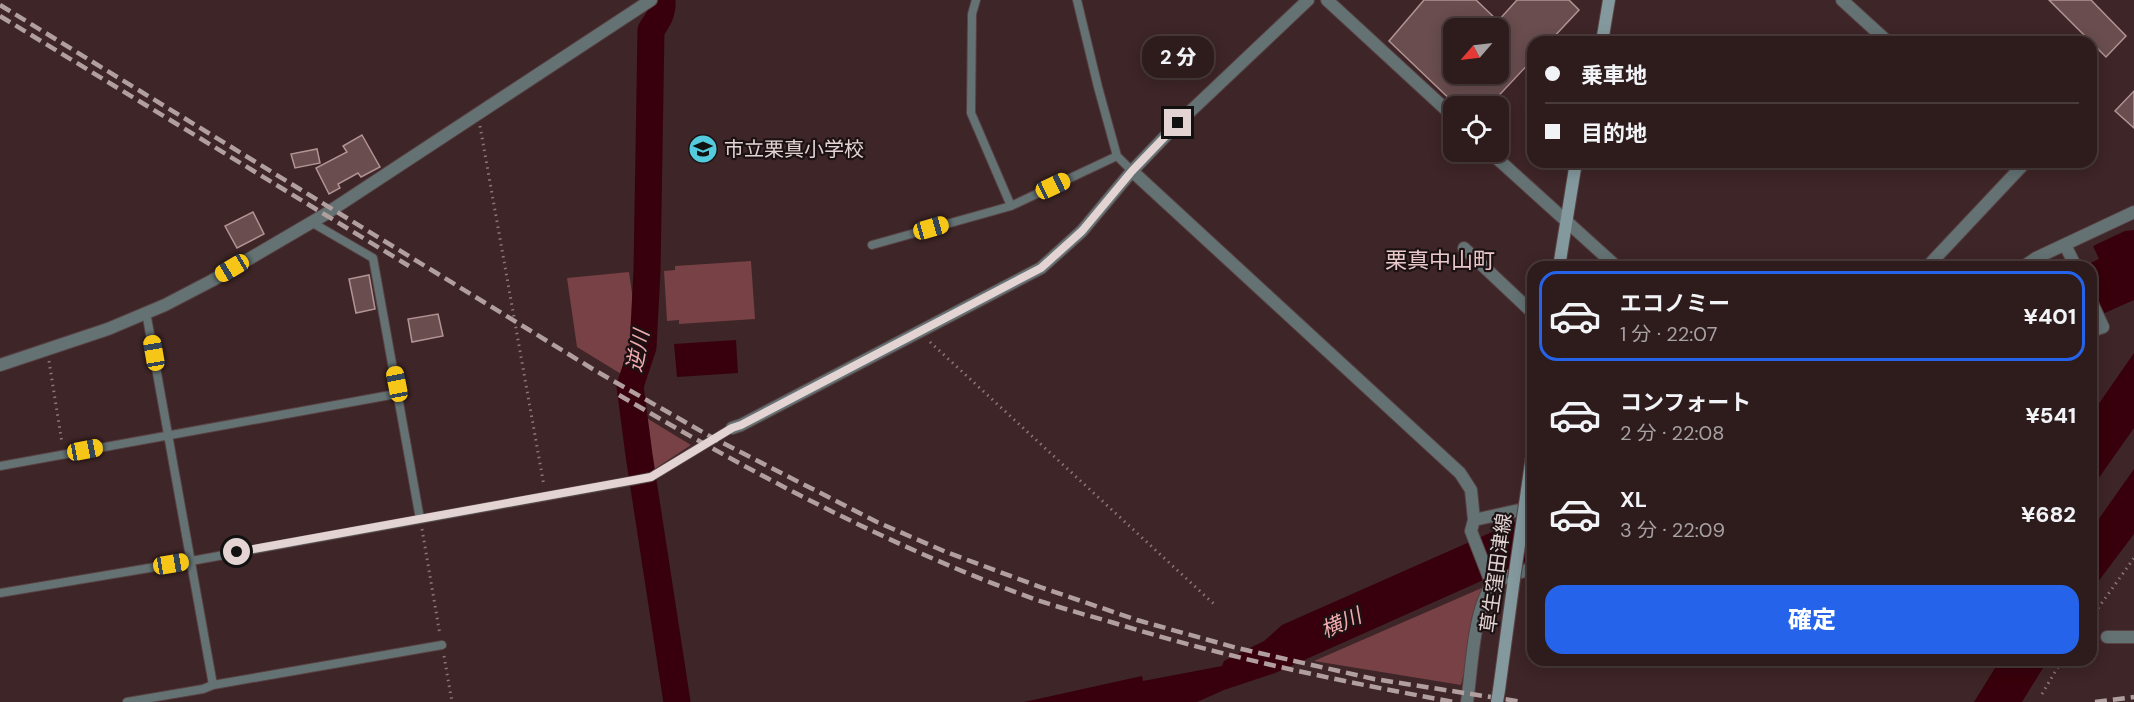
<!DOCTYPE html>
<html lang="ja">
<meta charset="utf-8">
<style>
body{margin:0;font-family:"DM Sans","Noto Sans JP",sans-serif;background:#362526;color:#f1f3f6;height:100vh;display:flex;flex-direction:column;font-size:22px;white-space:nowrap}
*{box-sizing:border-box;margin:0}
p{font-size:20px;color:#a7a1a4}
.icon{flex:none;width:33px;height:33px;fill:none;stroke:currentColor;stroke-width:2;stroke-linecap:round;stroke-linejoin:round}
.map{position:relative;flex:1;overflow:hidden}
.sheet{position:absolute;left:1527px;top:261px;width:570px;height:405px;display:flex;flex-direction:column;background:#2e1c1d;border-radius:18px;box-shadow:0 3px 15px #0003,0 0 0 2px #493a3b}
.sheet>*{flex:none}
.top-card{position:absolute;left:1527px;top:36px;width:570px;height:132px;border-radius:18px;box-shadow:0 3px 15px #0003,0 0 0 2px #493a3b;display:grid;align-content:center;height:132px;padding:0 18px;background:#2e1c1d}
.needle{width:39px;rotate:242deg}
.fabs{position:absolute;left:1443px;top:18px;display:grid;gap:12px}
.fabs a{display:grid;place-items:center;width:66px;height:66px;border-radius:12px;background:#2e1c1d;box-shadow:0 3px 15px #0003,0 0 0 2px #493a3b;font-size:30px}
.end{position:absolute;width:27px;height:27px;margin:-14px;border:8px solid #e3d3d3;background:#111;box-shadow:0 0 0 3px #111}
.from{border-radius:50%}
.bubble{position:absolute;height:42px;border-radius:18px;background:#2e1c1d;box-shadow:0 3px 15px #0003,0 0 0 2px #493a3b;font-size:20px;font-weight:800;line-height:42px;text-align:center}
.car{position:absolute;width:18px;height:36px;margin:-18px -9px;border-radius:8px;box-shadow:0 0 4px 2px #0007;background:linear-gradient(#f5c518 24%,#345 0 40%,#f5c518 0 76%,#345 0 86%,#f5c518 0)}
.top-card b{display:flex;align-items:center;gap:21px;height:57px;font-size:22px}
.top-card b+b{border-top:2px solid #493a3b}
.top-card i{width:15px;height:15px;background:#f1f3f6}
ul{padding:10px 0 0;list-style:none}
li{display:flex;align-items:center;gap:18px;height:90px;margin:0 12px 9px;padding:0 6px;border:3px solid transparent;border-radius:18px}
li div{flex:1}
li b{display:block;font-size:22px}
li em{font-style:normal;font-weight:800}
li.selected{border-color:#2563eb}
li>.icon{width:54px;height:54px;stroke-width:1.5}
.action{display:flex;gap:12px;margin-top:auto;padding:12px 18px}
.action a{flex:1;height:69px;border-radius:18px;background:#2563eb;color:#fff;font-size:24px;font-weight:800;line-height:69px;text-align:center}
.map>svg:first-child{display:block}
</style>
<div class="map">
<svg width="2134" height="702" viewBox="0 0 2134 702">
<rect width="100%" height="100%" fill="#3e2527"/>
<path fill="#774146" d="M 751,261 L 755,319 L 679,324 L 679,320 L 667,321 L 664,271 L 675,270 L 675,266 Z
M 629,272 L 639,342 L 632,367 L 626,377 L 577,347 L 567,278 Z
M 640,414 L 691,445 L 650,472 Z
M 1484,587 L 1461,685 L 1314,661 Z"/>
<path fill="#38000c" d="M 2134,230 L 2134,300 L 2091,319 L 2091,267 L 2081,267 L 2099,259 L 2093,246 L 2125,231 Z
M 736,340 L 738,373 L 677,377 L 674,344 Z
M 2134,353 L 2134,428 L 2091,489 L 2091,415 Z
M 2134,469 L 2134,534 L 2091,591 L 2091,530 Z
M 1533,514 L 1533,558 L 1275,673 L 1224,690 L 1197,702 L 1024,702 L 1142,676 L 1143,681 L 1222,666 L 1224,661 L 1264,641 L 1282,625 Z
M 2000,660 L 2048,660 L 2022,702 L 1974,702 Z"/>
<g fill="none" stroke-linecap="round" stroke-linejoin="round">
<path stroke="#38000c" stroke-width="27" d="M 662,0 C 663,13 658,20 651,30 L 647,271 L 643,347 L 630,386 L 639,455 L 677,702"/>
</g>
<path fill="#694d4f" stroke="#b29394" stroke-width="1.5" fill-rule="evenodd" d="M 1424,0 L 1476,0 L 1498,21 L 1517,0 L 1569,0 L 1579,10 L 1549,42 L 1533,42 L 1533,59 L 1489,106 L 1457,106 L 1389,41 ZM 1454,28 L 1498,28 L 1498,74 L 1454,74 Z
M 2049,0 L 2091,0 L 2126,36 L 2106,57 Z
M 2134,91 L 2134,128 L 2115,111 Z
M 362,135 L 380,167 L 361,177 L 358,173 L 338,184 L 340,188 L 329,194 L 316,168 L 347,152 L 343,146 Z
M 317,149 L 320,163 L 295,168 L 291,154 Z
M 253,212 L 264,234 L 237,248 L 225,226 Z
M 369,275 L 375,309 L 356,313 L 349,279 Z
M 438,314 L 443,336 L 412,342 L 408,319 Z"/>
<g fill="none" stroke-linecap="round" stroke-linejoin="round">
<g stroke="#584143" stroke-width="10">
<path id="service" d="M 976,0 L 972,14 L 971,113 L 1011,206
M 1077,0 L 1098,87 L 1117,156 L 1132,171
M 311,222 L 373,258 L 420,519
M 872,245 L 1011,206 L 1117,156
M 146,312 L 213,685
M 0,466 L 396,394
M 0,593 L 191,561 L 636,480 L 651,477 L 732,428
M 127,702 L 203,689 L 213,685 L 442,645"/>
</g>
<g stroke="#584143" stroke-width="14">
<path id="minor" d="M 1327,0 L 1454,117
M 1842,0 L 1888,42
M 1490,152 L 1617,267
M 1132,171 L 1460,473 L 1471,490 L 1474,520 L 1471,531 L 1492,585 C 1473,611 1472,669 1467,702
M 2065,245 L 2076,267
M 1464,248 L 1533,313
M 1927,267 L 2022,166 L 2017,162
M 2023,267 L 2036,258 L 2134,212
M 2091,301 L 2103,327 L 2091,331
M 0,365 L 108,329 L 165,305 L 213,280 L 324,215 L 651,0
M 732,428 L 741,425 L 1041,268 L 1082,231 L 1132,171 L 1178,123 L 1308,0
M 1474,520 L 1533,507
M 1492,585 L 1504,578 L 1533,568
M 2107,637 L 2134,637"/>
</g>
<g stroke="#584143" stroke-width="14">
<path id="secondary" d="M 1602,42 L 1609,0
M 1559,267 L 1576,162
M 1525,504 L 1533,449
M 1499,690 L 1514,579"/>
</g>
<path stroke="#8b7778" stroke-width="3" stroke-dasharray="1.5 4.5" stroke-linecap="butt" d="M 480,126 L 544,486
M 930,342 L 1215,605
M 49,361 L 62,443
M 422,529 L 440,635
M 2091,618 L 2134,558
M 444,656 L 452,702
M 2042,694 L 2062,660"/>
<use href="#service" stroke="#647274" stroke-width="8"/>
<use href="#minor" stroke="#647274" stroke-width="12"/>
<use href="#secondary" stroke="#83999d" stroke-width="12"/>
<path stroke="#b19f9f" stroke-width="4.5" stroke-dasharray="12 6" stroke-linecap="butt" d="M 0,5 L 596,371 L 713,438 L 877,522 L 946,552 L 1043,588 L 1137,620 L 1237,648 L 1374,679 L 1523,702
M 0,16 L 409,266
M 619,395 C 752,473 892,548 1037,600 C 1061,608 1086,615 1111,622 C 1224,657 1338,681 1454,702
M 2095,702 L 2134,697"/>
<g stroke="#584143" stroke-width="14" stroke-linecap="butt">
<path id="secondary-bridge" d="M 1514,579 L 1525,504
M 1497,702 L 1499,690"/>
</g>
<use href="#secondary-bridge" stroke="#83999d" stroke-width="12"/>
</g>
<g fill="none" stroke-linecap="round" stroke-linejoin="round">
<path stroke="#e3d3d3" stroke-width="8" d="M 237,552 L 651,477 L 732,428 L 741,425 L 1041,268 L 1082,231 L 1132,171 L 1178,123"/>
</g>
<defs>
<g id="school-disc" transform="scale(1.5)"><circle r="9.5" fill="#54cadd" stroke="#1d1213"/><path d="M0-5L7-2L0 1L-7-2ZM-4 1L0 2.5L4 1V4Q0 6-4 4Z" fill="#111"/></g>
</defs>
<g fill-rule="evenodd">
<use href="#school-disc" x="703" y="149"/>
</g>
<g text-anchor="middle" dominant-baseline="central" stroke-width="4.5" stroke-linejoin="round" paint-order="stroke">
<g font-size="20" fill="#e3d3d3" stroke="#1d1213" text-anchor="start">
<text x="724" y="149">市立栗真小学校</text>
</g>
<g font-size="20" fill="#e3d3d3" stroke="#1d1213">
<text transform="translate(1496 573) rotate(-82)">草生窪田津線</text>
</g>
<g font-size="21" font-style="italic" fill="#f2abaf" stroke="#1d1213">
<text transform="translate(638 351) rotate(-79)">逆川</text>
<text transform="translate(1341 623) rotate(-24)">横川</text>
</g>
<g font-size="22" fill="#e9c8ca" stroke="#1d1213">
<text x="1440" y="260">栗真中山町</text>
</g>
</g>
</svg>
<div class="fabs">
<a><svg class="needle" viewBox="-14 -14 28 28"><path d="M0-13l5 13h-10z" fill="#e53935"/><path d="M0 13l5-13h-10z" fill="#a7a1a4"/></svg></a>
<a><svg class="icon" aria-label="locate" viewBox="0 0 24 24"><circle cx="12" cy="12" r="6"/><path d="M12 2v4M12 18v4M2 12h4M18 12h4"/></svg></a>
</div>
<i class="end from" style="left:237px;top:552px"></i>
<i class="end" style="left:1178px;top:123px"></i>
<div class="bubble" style="left:1142px;top:36px;width:72px">2 分</div>
<i class="car" style="left:1053px;top:186px;rotate:65deg"></i>
<i class="car" style="left:931px;top:228px;rotate:74deg"></i>
<i class="car" style="left:232px;top:268px;rotate:239deg"></i>
<i class="car" style="left:154px;top:353px;rotate:350deg"></i>
<i class="car" style="left:397px;top:384px;rotate:349deg"></i>
<i class="car" style="left:85px;top:450px;rotate:79deg"></i>
<i class="car" style="left:171px;top:564px;rotate:80deg"></i>
<div class="top-card">
<b><i class="from"></i>乗車地</b>
<b><i></i>目的地</b>
</div>
<section class="sheet">
<ul>
<li class="selected"><svg class="icon" aria-label="car" viewBox="0 0 24 24"><path d="M5 17H2v-5l4-1 3-4h7l3 4 3 1v5h-3M9 17h6M6 11h13"/><circle cx="7" cy="17" r="2"/><circle cx="17" cy="17" r="2"/></svg><div><b>エコノミー</b><p>1 分 · 22:07</p></div><em>¥401</em></li>
<li><svg class="icon" aria-label="car" viewBox="0 0 24 24"><path d="M5 17H2v-5l4-1 3-4h7l3 4 3 1v5h-3M9 17h6M6 11h13"/><circle cx="7" cy="17" r="2"/><circle cx="17" cy="17" r="2"/></svg><div><b>コンフォート</b><p>2 分 · 22:08</p></div><em>¥541</em></li>
<li><svg class="icon" aria-label="car" viewBox="0 0 24 24"><path d="M5 17H2v-5l4-1 3-4h7l3 4 3 1v5h-3M9 17h6M6 11h13"/><circle cx="7" cy="17" r="2"/><circle cx="17" cy="17" r="2"/></svg><div><b>XL</b><p>3 分 · 22:09</p></div><em>¥682</em></li>
</ul>
<div class="action"><a>確定</a></div>
</section>
</div>
